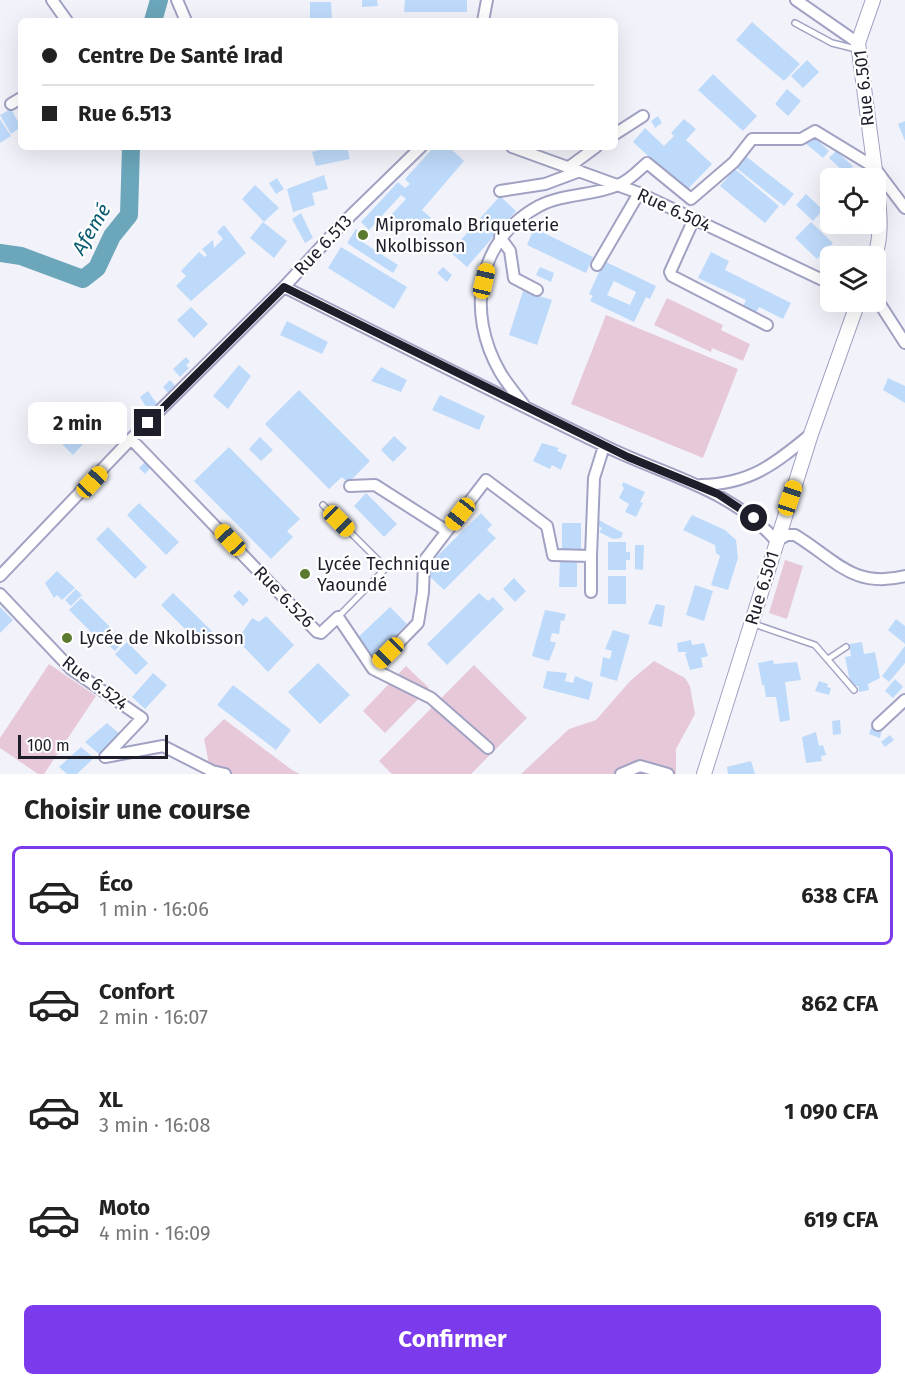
<!DOCTYPE html>
<html lang="fr">
<meta charset="utf-8">
<style>
body{margin:0;font-family:"Fira Sans",sans-serif;background:#f2f2f2;color:#222;height:100vh;display:flex;flex-direction:column;font-size:22px;white-space:nowrap}
*{box-sizing:border-box;margin:0}
p{font-size:20px;color:#767676}
.icon{flex:none;width:33px;height:33px;fill:none;stroke:currentColor;stroke-width:2;stroke-linecap:round;stroke-linejoin:round}
.map{position:relative;height:774px;overflow:hidden}
.panel{display:flex;flex-direction:column;background:#fff;flex:1}
.panel>*{flex:none}
.hud{position:absolute;left:18px;top:18px;width:600px;height:132px;border-radius:9px;box-shadow:0 6px 24px #0002;display:grid;align-content:center;height:132px;padding:0 24px;background:#fff}
.tools{position:absolute;left:820px;top:168px;display:grid;gap:12px}
.tools a{display:grid;place-items:center;width:66px;height:66px;border-radius:9px;background:#fff;box-shadow:0 6px 24px #0002;font-size:30px}
.scale{position:absolute;left:18px;bottom:15px;width:150px;box-sizing:border-box;padding-left:6px;border:3px solid #1d1e2a;border-top:0;font-size:16px;line-height:21px;white-space:nowrap;color:#1d1e2a;-webkit-text-stroke:4px #fff;paint-order:stroke}
.end{position:absolute;width:27px;height:27px;margin:-14px;border:8px solid #1d1e2a;background:#fff;box-shadow:0 0 0 3px #fff}
.from{border-radius:50%}
.bubble{position:absolute;height:42px;border-radius:9px;background:#fff;box-shadow:0 6px 24px #0002;font-size:20px;font-weight:700;line-height:42px;text-align:center}
.car{position:absolute;width:18px;height:36px;margin:-18px -9px;border-radius:8px;box-shadow:0 0 4px 2px #0007;background:linear-gradient(#f5c518 24%,#345 0 40%,#f5c518 0 76%,#345 0 86%,#f5c518 0)}
.hud b{display:flex;align-items:center;gap:21px;height:57px;font-size:22px}
.hud b+b{border-top:2px solid #e0e0e0}
.hud i{width:15px;height:15px;background:#222}
ul{padding:0;list-style:none}
li{display:flex;align-items:center;gap:18px;height:99px;margin:0 12px 9px;padding:0 12px;border:3px solid transparent;border-radius:9px}
li div{flex:1}
li b{display:block;font-size:22px}
li em{font-style:normal;font-weight:700}
li.selected{border-color:#7c3aed}
li>.icon{width:54px;height:54px;stroke-width:1.5}
h2{padding:0 24px;font-size:27px;line-height:72px}
.primary-button{display:flex;gap:12px;margin-top:auto;padding:12px 24px}
.primary-button a{flex:1;height:69px;border-radius:9px;background:#7c3aed;color:#fff;font-size:24px;font-weight:700;line-height:69px;text-align:center}
.map>svg:first-child{display:block}
</style>
<div class="map">
<svg width="905" height="774" viewBox="0 0 905 774">
<rect width="100%" height="100%" fill="#f2f3fa"/>
<path fill="#e7c8d9" d="M 667,298 L 723,325 L 721,330 L 750,344 L 743,361 L 712,348 L 711,352 L 654,325 Z
M 606,315 L 738,369 L 703,458 L 571,404 Z
M 785,560 L 803,566 L 787,619 L 769,613 Z
M 654,661 L 685,678 L 690,686 L 695,714 L 676,749 L 676,774 L 521,774 L 569,729 L 596,720 L 631,680 Z
M 49,664 L 96,696 L 44,774 L 38,774 L 0,748 L 0,738 Z
M 474,665 L 527,718 L 471,774 L 392,774 L 379,761 Z
M 406,666 L 429,688 L 385,733 L 363,711 Z
M 224,719 L 292,770 L 300,774 L 204,774 L 208,759 L 204,739 Z"/>
<g fill="none" stroke-linecap="round" stroke-linejoin="round">
<path stroke="#6ba6ba" stroke-width="18" d="M 153,21 L 159,0
M 0,253 L 21,256 L 83,279 L 97,268 L 112,236 L 129,215 L 131,147"/>
</g>
<path fill="#bedafa" fill-rule="evenodd" d="M 362,0 L 377,0 L 378,6 L 362,7 Z
M 405,0 L 467,0 L 467,12 L 404,12 Z
M 310,2 L 331,2 L 332,21 L 310,21 Z
M 752,22 L 800,64 L 784,81 L 736,40 Z
M 807,60 L 819,72 L 803,88 L 791,76 Z
M 713,74 L 757,116 L 743,131 L 698,90 Z
M 787,89 L 801,101 L 788,116 L 775,104 Z
M 11,109 L 21,127 L 11,134 L 0,115 Z
M 658,116 L 662,123 L 655,128 L 651,121 Z
M 0,119 L 11,136 L 0,143 Z
M 684,119 L 696,129 L 686,140 L 712,164 L 686,191 L 633,142 L 645,128 L 664,146 L 674,136 L 671,133 Z
M 905,121 L 905,141 L 898,124 Z
M 813,136 L 829,151 L 823,158 L 805,143 Z
M 329,147 L 347,147 L 350,159 L 316,166 L 312,152 Z
M 434,147 L 449,147 L 464,161 L 422,210 L 431,218 L 419,230 L 411,222 L 405,229 L 390,216 L 406,199 L 401,195 L 369,230 L 361,222 L 398,182 L 405,188 L 410,184 L 405,179 Z
M 836,151 L 853,166 L 846,174 L 829,158 Z
M 743,154 L 794,194 L 784,206 L 734,166 Z
M 735,169 L 779,206 L 765,223 L 720,186 Z
M 324,175 L 328,189 L 312,193 L 315,205 L 293,212 L 287,189 Z
M 277,178 L 284,189 L 276,194 L 269,183 Z
M 255,185 L 279,208 L 264,222 L 242,199 Z
M 806,194 L 823,210 L 813,221 L 796,205 Z
M 500,196 L 516,211 L 467,267 L 450,252 Z
M 301,213 L 313,238 L 305,243 L 292,219 Z
M 263,222 L 287,241 L 274,258 L 250,238 Z
M 811,222 L 833,243 L 817,259 L 795,238 Z
M 224,225 L 246,253 L 191,301 L 176,286 L 186,276 L 181,271 L 199,252 L 205,257 L 207,255 L 202,249 L 213,240 L 214,248 L 223,239 L 217,232 Z
M 534,228 L 593,257 L 586,273 L 527,245 Z
M 356,229 L 365,234 L 361,241 L 398,265 L 393,273 L 347,243 Z
M 341,247 L 407,287 L 394,309 L 328,268 Z
M 711,252 L 729,261 L 725,270 L 791,303 L 783,319 L 759,307 L 754,317 L 741,310 L 746,300 L 698,278 Z
M 604,261 L 656,286 L 650,299 L 646,297 L 634,322 L 590,301 L 593,296 L 589,294 ZM 614,281 L 636,292 L 630,305 L 607,295 Z
M 443,267 L 452,275 L 447,282 L 437,273 Z
M 540,267 L 554,273 L 551,282 L 536,275 Z
M 523,291 L 552,300 L 537,345 L 509,335 Z
M 191,307 L 208,324 L 194,338 L 177,320 Z
M 287,321 L 328,342 L 322,354 L 280,335 Z
M 186,357 L 190,362 L 186,365 L 189,368 L 180,377 L 173,369 Z
M 239,365 L 251,376 L 228,409 L 213,396 Z
M 381,367 L 407,380 L 401,392 L 371,381 Z
M 888,378 L 905,386 L 905,403 L 883,390 Z
M 170,380 L 176,387 L 168,393 L 163,387 Z
M 299,390 L 370,461 L 348,483 L 342,477 L 329,489 L 265,424 Z
M 148,391 L 157,404 L 148,410 L 140,397 Z
M 440,395 L 485,416 L 479,430 L 432,410 Z
M 105,403 L 110,407 L 112,404 L 123,414 L 112,425 L 94,408 L 98,404 L 102,407 Z
M 69,424 L 86,441 L 73,455 L 56,438 Z
M 394,436 L 407,448 L 393,462 L 381,450 Z
M 260,437 L 273,450 L 261,461 L 249,449 Z
M 542,443 L 559,448 L 557,451 L 567,455 L 561,470 L 552,465 L 550,469 L 533,461 Z
M 229,447 L 300,519 L 287,531 L 293,537 L 271,559 L 194,481 Z
M 147,460 L 152,466 L 145,474 L 139,468 Z
M 623,482 L 645,492 L 640,502 L 643,503 L 636,517 L 625,512 L 629,504 L 619,498 L 624,488 L 622,486 Z
M 366,493 L 397,524 L 384,537 L 354,506 Z
M 139,503 L 179,542 L 166,555 L 127,515 Z
M 481,513 L 492,525 L 487,530 L 496,538 L 444,590 L 423,570 Z
M 692,515 L 725,530 L 736,540 L 738,558 L 728,590 L 711,585 L 720,556 L 716,553 L 715,545 L 683,530 Z
M 597,519 L 623,533 L 621,538 L 613,539 L 599,532 L 602,528 L 594,524 Z
M 562,523 L 581,523 L 581,553 L 562,553 Z
M 108,527 L 147,567 L 135,579 L 96,539 Z
M 608,542 L 626,542 L 626,552 L 630,552 L 630,560 L 626,560 L 626,570 L 608,570 Z
M 635,545 L 644,545 L 643,570 L 635,569 Z
M 560,559 L 577,559 L 577,587 L 559,587 Z
M 57,571 L 75,588 L 62,600 L 57,595 L 54,598 L 45,583 Z
M 608,576 L 626,576 L 626,604 L 608,604 Z
M 514,578 L 526,591 L 515,602 L 503,589 Z
M 695,585 L 713,591 L 704,621 L 686,615 Z
M 76,589 L 82,595 L 71,606 L 65,600 Z
M 239,590 L 249,600 L 243,606 L 233,596 Z
M 173,593 L 213,632 L 200,644 L 161,605 Z
M 479,593 L 488,601 L 493,597 L 504,609 L 447,665 L 427,644 Z
M 81,598 L 112,629 L 100,641 L 69,610 Z
M 656,604 L 665,606 L 662,627 L 648,624 Z
M 0,607 L 13,620 L 0,633 Z
M 390,607 L 407,624 L 371,660 L 353,642 Z
M 545,610 L 566,614 L 564,621 L 561,620 L 559,634 L 552,633 L 550,641 L 556,643 L 549,661 L 532,656 Z
M 266,616 L 294,645 L 268,672 L 239,642 L 245,636 L 242,633 L 252,618 L 259,622 Z
M 896,619 L 905,626 L 905,644 L 888,630 Z
M 613,630 L 630,635 L 617,681 L 600,676 L 603,657 L 610,659 L 612,651 L 605,649 Z
M 116,631 L 125,640 L 115,651 L 105,642 Z
M 691,640 L 692,645 L 704,643 L 708,656 L 701,658 L 703,667 L 690,670 L 685,654 L 687,652 L 678,652 L 677,643 Z
M 127,642 L 148,663 L 136,675 L 115,654 Z
M 862,642 L 864,654 L 875,652 L 880,678 L 868,684 L 869,690 L 859,692 L 858,686 L 851,687 L 845,657 L 851,656 L 849,644 Z
M 905,646 L 905,663 L 889,682 L 882,676 Z
M 773,660 L 774,664 L 797,662 L 801,680 L 785,682 L 790,720 L 780,722 L 776,697 L 766,697 L 764,685 L 762,685 L 758,663 Z
M 318,663 L 350,695 L 320,724 L 288,692 Z
M 547,671 L 567,673 L 565,681 L 573,683 L 575,676 L 593,683 L 589,700 L 543,688 Z
M 153,673 L 167,685 L 145,709 L 132,697 Z
M 895,679 L 903,687 L 893,698 L 885,691 Z
M 819,681 L 828,684 L 827,687 L 831,688 L 829,695 L 815,691 Z
M 233,685 L 291,730 L 276,750 L 217,705 Z
M 840,720 L 841,734 L 833,735 L 832,721 Z
M 107,723 L 121,735 L 99,754 L 85,742 Z
M 872,725 L 882,727 L 880,738 L 869,734 Z
M 816,732 L 819,746 L 823,745 L 826,755 L 821,756 L 822,761 L 806,763 L 802,737 Z
M 890,735 L 894,740 L 885,747 L 881,742 Z
M 81,747 L 94,758 L 77,774 L 67,774 L 59,767 Z
M 751,761 L 755,774 L 728,774 L 727,767 Z"/>
<g fill="none" stroke-linecap="round" stroke-linejoin="round">
<g stroke="#a1a2c3" stroke-width="8">
<path id="service" d="M 795,23 L 832,43 L 856,49
M 323,505 L 386,568 L 338,617
M 751,623 L 815,645 L 854,690
M 828,659 L 846,647"/>
</g>
<g stroke="#a1a2c3" stroke-width="14">
<path id="minor" d="M 52,0 L 67,21
M 177,0 L 186,21
M 796,0 L 858,43
M 483,21 L 487,0
M 11,104 L 21,98
M 615,134 L 643,116
M 512,147 L 639,193 L 831,284
M 569,167 L 596,147
M 500,191 L 545,184 L 580,171
M 694,219 L 670,272 L 672,276 L 767,325
M 500,237 L 510,251 L 514,278 L 537,290
M 597,265 L 639,193
M 284,287 C 392,341 499,395 607,447 C 666,476 732,489 776,541 L 787,535 L 795,535 C 836,560 853,589 905,576
M 876,298 L 905,343
M 524,405 C 516,394 507,384 500,372 C 466,313 476,240 539,206 C 564,193 594,196 618,185 C 629,181 639,170 647,163 L 691,199 L 734,162 L 752,139 L 801,139 L 815,131 L 874,167 L 905,208
M 131,439 L 317,632 L 321,633 L 338,617 L 373,669 L 431,698 L 488,748
M 701,485 C 750,484 775,464 811,434
M 350,486 L 375,485 L 447,531
M 591,556 L 591,592
M 0,576 L 131,439 L 284,287 L 342,224 L 421,147
M 0,594 L 71,669 L 142,718 L 105,757 L 163,746 L 212,771 L 225,774
M 373,669 L 418,623 L 423,592 L 424,561 L 486,480 L 547,526 L 553,555 L 591,556 L 594,478 L 604,446
M 878,725 L 905,700
M 621,774 L 640,766 L 668,774"/>
</g>
<g stroke="#a1a2c3" stroke-width="16">
<path id="tertiary" d="M 873,0 L 858,43 L 876,178
M 875,256 C 883,231 879,208 876,182
M 704,774 L 811,434 L 858,302"/>
</g>
<use href="#service" stroke="#fff" stroke-width="5"/>
<use href="#minor" stroke="#fff" stroke-width="10"/>
<use href="#tertiary" stroke="#fff" stroke-width="14"/>
</g>
<g fill="none" stroke-linecap="round" stroke-linejoin="round">
<path stroke="#1d1e2a" stroke-width="8" d="M 148,423 L 284,287 L 628,457 L 718,494 L 754,518"/>
</g>
<g fill="#5b792f" stroke="#fff" stroke-width="2">
<circle cx="363" cy="235" r="6"/>
<circle cx="305" cy="574" r="6"/>
<circle cx="67" cy="638" r="6"/>
</g>
<g text-anchor="middle" dominant-baseline="central" stroke-width="4.5" stroke-linejoin="round" paint-order="stroke">
<g font-size="18" fill="#1d1e2a" stroke="#fff">
<text transform="translate(864 88) rotate(-96)">Rue 6.501</text>
<text transform="translate(674 210) rotate(25)">Rue 6.504</text>
<text transform="translate(323 245) rotate(-47)">Rue 6.513</text>
<text transform="translate(762 588) rotate(-73)">Rue 6.501</text>
<text transform="translate(284 597) rotate(46)">Rue 6.526</text>
<text transform="translate(95 683) rotate(37)">Rue 6.524</text>
</g>
<g font-size="18" fill="#1d1e2a" stroke="#fff" text-anchor="start">
<text x="375" y="225">Mipromalo Briqueterie<tspan x="375" dy="21">Nkolbisson</tspan></text>
<text x="317" y="564">Lycée Technique<tspan x="317" dy="21">Yaoundé</tspan></text>
<text x="79" y="638">Lycée de Nkolbisson</text>
</g>
<g font-size="20" font-style="italic" fill="#095c71" stroke="#fff">
<text transform="translate(91 229) rotate(-59)">Afemé</text>
</g>
</g>
</svg>
<div class="tools">
<a><svg class="icon" aria-label="locate" viewBox="0 0 24 24"><circle cx="12" cy="12" r="6"/><path d="M12 2v4M12 18v4M2 12h4M18 12h4"/></svg></a>
<a><svg class="icon" aria-label="layers" viewBox="0 0 24 24"><path d="M12 4l9 5-9 5-9-5zM3 14l9 5 9-5"/></svg></a>
</div>
<div class="scale">100 m</div>
<i class="end from" style="left:754px;top:518px"></i>
<i class="end" style="left:148px;top:423px"></i>
<div class="bubble" style="left:28px;top:402px;width:99px">2 min</div>
<i class="car" style="left:484px;top:281px;rotate:13deg"></i>
<i class="car" style="left:92px;top:482px;rotate:43deg"></i>
<i class="car" style="left:790px;top:498px;rotate:18deg"></i>
<i class="car" style="left:460px;top:514px;rotate:218deg"></i>
<i class="car" style="left:339px;top:521px;rotate:135deg"></i>
<i class="car" style="left:230px;top:540px;rotate:317deg"></i>
<i class="car" style="left:388px;top:653px;rotate:225deg"></i>
<div class="hud">
<b><i class="from"></i>Centre De Santé Irad</b>
<b><i></i>Rue 6.513</b>
</div>
</div>
<section class="panel">
<h2>Choisir une course</h2>
<ul>
<li class="selected"><svg class="icon" aria-label="car" viewBox="0 0 24 24"><path d="M5 17H2v-5l4-1 3-4h7l3 4 3 1v5h-3M9 17h6M6 11h13"/><circle cx="7" cy="17" r="2"/><circle cx="17" cy="17" r="2"/></svg><div><b>Éco</b><p>1 min · 16:06</p></div><em>638 CFA</em></li>
<li><svg class="icon" aria-label="car" viewBox="0 0 24 24"><path d="M5 17H2v-5l4-1 3-4h7l3 4 3 1v5h-3M9 17h6M6 11h13"/><circle cx="7" cy="17" r="2"/><circle cx="17" cy="17" r="2"/></svg><div><b>Confort</b><p>2 min · 16:07</p></div><em>862 CFA</em></li>
<li><svg class="icon" aria-label="car" viewBox="0 0 24 24"><path d="M5 17H2v-5l4-1 3-4h7l3 4 3 1v5h-3M9 17h6M6 11h13"/><circle cx="7" cy="17" r="2"/><circle cx="17" cy="17" r="2"/></svg><div><b>XL</b><p>3 min · 16:08</p></div><em>1 090 CFA</em></li>
<li><svg class="icon" aria-label="car" viewBox="0 0 24 24"><path d="M5 17H2v-5l4-1 3-4h7l3 4 3 1v5h-3M9 17h6M6 11h13"/><circle cx="7" cy="17" r="2"/><circle cx="17" cy="17" r="2"/></svg><div><b>Moto</b><p>4 min · 16:09</p></div><em>619 CFA</em></li>
</ul>
<div class="primary-button"><a>Confirmer</a></div>
</section>
